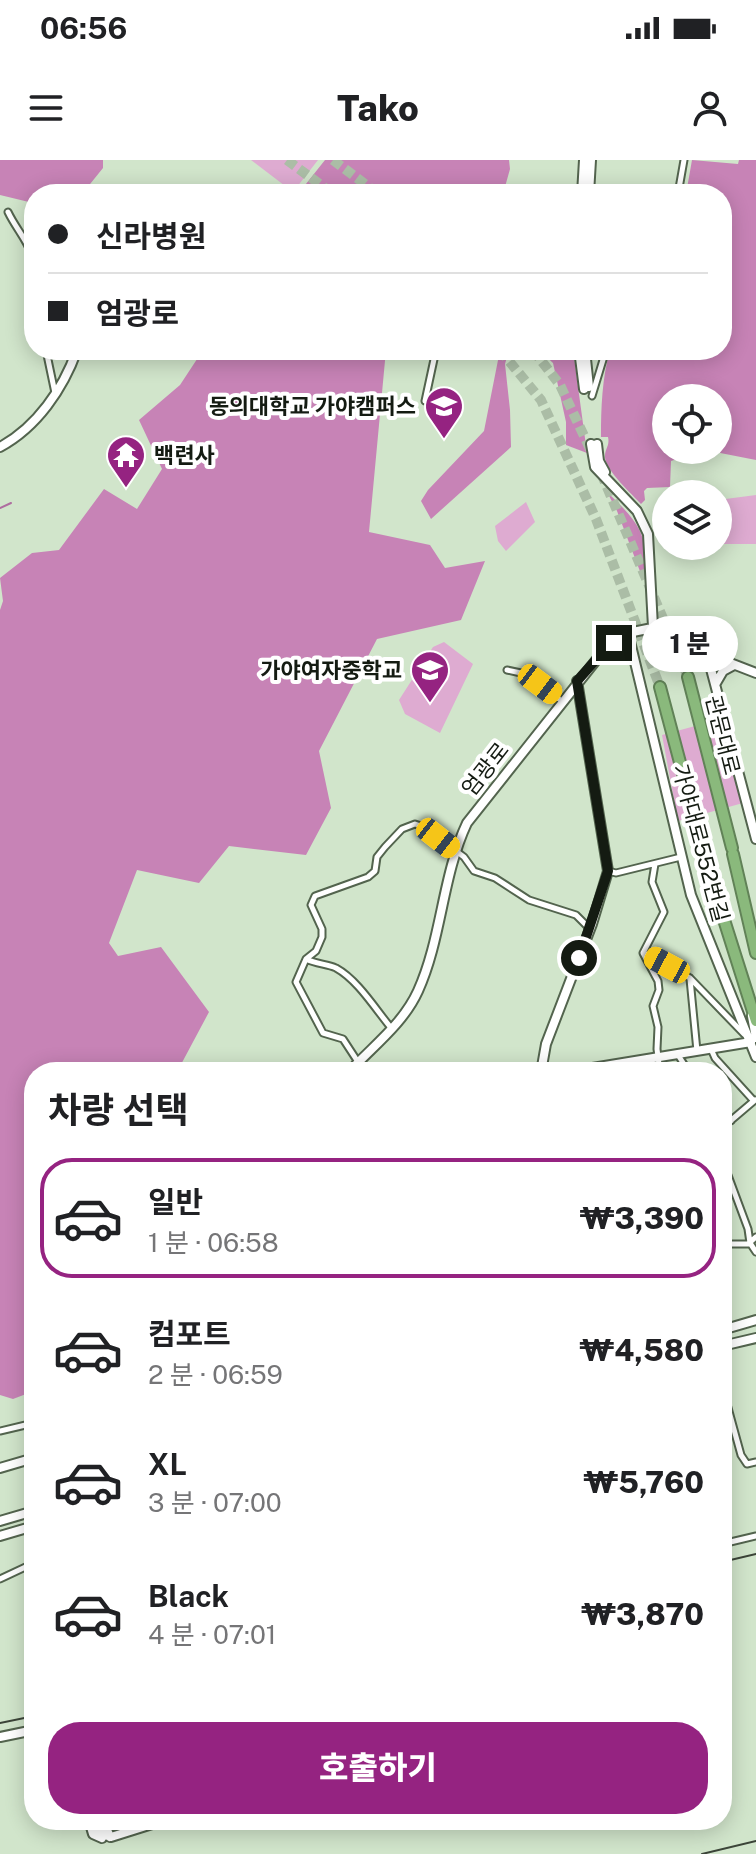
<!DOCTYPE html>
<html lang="ko">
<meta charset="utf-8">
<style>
body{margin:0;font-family:"Public Sans","Noto Sans KR",sans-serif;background:#f6f6f6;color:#202124;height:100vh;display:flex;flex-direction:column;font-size:30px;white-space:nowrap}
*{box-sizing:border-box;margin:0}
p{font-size:26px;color:#757577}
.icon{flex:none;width:44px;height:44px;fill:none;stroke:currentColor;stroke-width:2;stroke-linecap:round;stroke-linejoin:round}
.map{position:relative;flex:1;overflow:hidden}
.details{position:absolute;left:24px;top:902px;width:708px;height:768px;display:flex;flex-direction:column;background:#fff;border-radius:32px;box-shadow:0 4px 20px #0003}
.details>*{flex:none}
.banner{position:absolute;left:24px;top:24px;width:708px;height:176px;border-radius:32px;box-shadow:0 4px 20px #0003;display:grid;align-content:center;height:176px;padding:0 24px;background:#fff}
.fabs{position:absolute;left:652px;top:224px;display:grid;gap:16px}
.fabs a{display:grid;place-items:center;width:80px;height:80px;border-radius:50%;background:#fff;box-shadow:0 4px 20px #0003;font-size:40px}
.end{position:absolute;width:36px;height:36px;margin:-18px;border:10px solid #141b12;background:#fff;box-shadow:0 0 0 4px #fff}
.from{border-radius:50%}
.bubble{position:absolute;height:56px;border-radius:28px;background:#fff;box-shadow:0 4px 20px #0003;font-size:26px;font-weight:800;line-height:56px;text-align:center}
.car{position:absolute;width:24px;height:48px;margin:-24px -12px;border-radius:10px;box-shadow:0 0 6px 2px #0007;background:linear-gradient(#f5c518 24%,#345 0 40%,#f5c518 0 76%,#345 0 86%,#f5c518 0)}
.banner b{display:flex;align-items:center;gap:28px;height:76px;font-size:30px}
.banner b+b{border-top:2px solid #e0e0e0}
.banner i{width:20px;height:20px;background:#202124}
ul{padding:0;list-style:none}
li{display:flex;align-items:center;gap:24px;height:120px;margin:0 16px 12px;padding:0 8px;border:4px solid transparent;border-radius:32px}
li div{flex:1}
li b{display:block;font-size:30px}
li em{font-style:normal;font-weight:800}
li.active{border-color:#952381}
li>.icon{width:72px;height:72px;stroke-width:1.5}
h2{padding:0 24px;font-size:36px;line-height:96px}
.cta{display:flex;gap:16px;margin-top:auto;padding:16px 24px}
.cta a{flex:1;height:92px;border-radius:32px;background:#952381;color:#fff;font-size:32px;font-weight:800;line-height:92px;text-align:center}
.status{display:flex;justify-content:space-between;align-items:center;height:56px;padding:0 40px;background:#fff;direction:ltr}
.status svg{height:22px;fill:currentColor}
header{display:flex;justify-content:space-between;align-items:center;height:104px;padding:0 24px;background:#fff;font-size:36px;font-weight:800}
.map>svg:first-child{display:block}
</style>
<div class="status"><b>06:56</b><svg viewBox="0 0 49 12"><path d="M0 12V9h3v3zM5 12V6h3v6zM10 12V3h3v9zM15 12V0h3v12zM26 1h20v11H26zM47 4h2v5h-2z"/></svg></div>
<header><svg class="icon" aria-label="menu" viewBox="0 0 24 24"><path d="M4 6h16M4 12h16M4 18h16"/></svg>Tako<svg class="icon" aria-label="person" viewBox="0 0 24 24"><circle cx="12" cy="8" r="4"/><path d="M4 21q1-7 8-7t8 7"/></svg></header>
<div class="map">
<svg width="756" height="1694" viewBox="0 0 756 1694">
<rect width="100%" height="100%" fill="#d1e5cb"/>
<path fill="#deabd1" d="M 251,0 L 318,0 L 293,32 Z
M 756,335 L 756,384 L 718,384 L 718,340 Z
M 526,342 L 535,362 L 506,391 L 498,381 L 495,366 Z
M 444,482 L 473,504 L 440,573 L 405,554 L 399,540 L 433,487 Z
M 721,559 L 743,643 L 678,661 L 662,575 Z"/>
<path fill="#c783b6" d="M 0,0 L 103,0 L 103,8 L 82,34 C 64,34 51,34 34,34 L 33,43 L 0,35 Z
M 325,0 L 509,0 L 510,9 L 503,34 L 298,34 Z
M 692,0 L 738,4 L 739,0 L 756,0 L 756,300 L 705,290 L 718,290 L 718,238 L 666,238 L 666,290 L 705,290 L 671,301 L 670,327 L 647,328 L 644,331 L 645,340 L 641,344 C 632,334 604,309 605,296 C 605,288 610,286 608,277 L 601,277 C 601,247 602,219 610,190 L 722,190 L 722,34 L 686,34 Z
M 203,190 L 386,190 L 369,372 L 430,385 L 445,408 L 485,401 L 461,460 L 377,479 L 319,591 L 331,648 L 306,695 L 229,686 L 199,723 L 137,710 L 109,783 L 118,796 L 161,787 L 209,852 L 177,912 L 34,912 L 34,1231 L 13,1239 L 0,1235 L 0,450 L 3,441 L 0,418 L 32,393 L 59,390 L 104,329 L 137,349 L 162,309 L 139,260 L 180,225 Z
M 500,190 L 509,190 L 505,204 L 510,250 L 511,287 L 431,359 L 421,341 L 428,330 L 484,271 Z
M 539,190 L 573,190 L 587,293 L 566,285 L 566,262 L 553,203 Z
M 607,332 C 634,358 651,374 644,414 L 641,414 L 617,351 Z"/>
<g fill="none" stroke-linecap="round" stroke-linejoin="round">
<path stroke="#ae6d9f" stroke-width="2" d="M 0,348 L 11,343"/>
<path stroke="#abbda6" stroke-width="10" stroke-dasharray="10 5" stroke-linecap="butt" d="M 287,0 L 333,34
M 333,0 L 378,34
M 500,190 L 541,240 L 596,359 L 660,527
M 533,190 L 560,225 L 593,295
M 601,313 L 688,517"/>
<g stroke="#53644e" stroke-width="9">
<path id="street" d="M 678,34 L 684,0
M 8,52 C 16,69 31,85 34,102
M 46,190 L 55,233
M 592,236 L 606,190
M 425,241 L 436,190
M 507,510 L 521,513 L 562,541
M 655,704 L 652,722 L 664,752 L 643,793 L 658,821 L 659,830 L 653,846 L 658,867 L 657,889 L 660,912
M 608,711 L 616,713 L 681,697
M 644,793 L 690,818 L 744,874
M 306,799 C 316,804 327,804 336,808 C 358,820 376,850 392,869
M 690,819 L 697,891
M 711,889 L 715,898 L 753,940
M 678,895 L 689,912
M 358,902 L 343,879 L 323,873 L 296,822 L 306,799 L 316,791 L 322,777 L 322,769 L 311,745 L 315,736 L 368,717 L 375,711 L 377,697 L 385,687 L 402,669 L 415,664 L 424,667 L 464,697 L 474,711 L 495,718 L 529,740 L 576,755 L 589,768
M 722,951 L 731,961
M 722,968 L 755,940
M 722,999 L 748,1069 L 750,1083 L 756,1092
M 722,1084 L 748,1084 L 756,1077
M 722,1226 L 741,1295 L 747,1304 L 756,1302
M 0,1271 L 34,1263
M 722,1384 L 756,1376
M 0,1419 L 34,1403"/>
</g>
<g stroke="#53644e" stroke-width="12">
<path id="secondary" d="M 582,34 L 584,0
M 589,34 L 591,0
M 579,190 L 584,229
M 585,190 L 589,227
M 591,284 L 595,307 L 637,351 L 648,374 L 653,467
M 597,284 L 599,301 L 605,312
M 0,287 C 37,267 63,229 77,190
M 628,473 L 691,735 L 756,897
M 707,494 L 756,679
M 716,523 L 723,511 L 734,505
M 752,856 L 756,878
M 349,912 C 373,886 403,864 418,831 C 442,778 442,716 467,663 L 601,494 L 628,473 L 657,467 L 707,494 L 756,513
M 541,912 L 546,884 L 592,764 L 608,711 L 577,521
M 568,912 L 751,882
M 722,1170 L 756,1160
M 722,1186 L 756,1178
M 0,1308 L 34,1298
M 0,1361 L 34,1351
M 0,1376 L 34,1366
M 0,1577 L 34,1570
M 89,1660 L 93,1674 L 102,1678
M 96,1660 L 99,1673 L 111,1677 L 165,1660
M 103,1660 L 110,1677"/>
</g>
<g stroke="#618257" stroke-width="14">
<path id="highway" d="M 688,517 L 732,688
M 660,527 L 704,693
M 733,694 L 756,793
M 707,706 L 756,861"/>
</g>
<use href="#street" stroke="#fff" stroke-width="5"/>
<use href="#secondary" stroke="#fff" stroke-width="8"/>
<use href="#highway" stroke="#8ab97c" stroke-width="10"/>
<path stroke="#3b4438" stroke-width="2" d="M 722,1402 L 756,1394
M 0,1563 L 34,1556
M 702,1694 L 756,1681"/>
</g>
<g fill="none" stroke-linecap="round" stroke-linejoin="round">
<path stroke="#141b12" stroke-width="10" d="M 579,798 L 608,711 L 577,521 L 601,494 L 614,483"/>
</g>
<defs>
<g id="university-pin" transform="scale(2)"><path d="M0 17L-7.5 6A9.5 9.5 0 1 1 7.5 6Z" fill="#952381" stroke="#fff"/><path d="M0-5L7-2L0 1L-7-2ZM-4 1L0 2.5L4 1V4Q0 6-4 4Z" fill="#fff"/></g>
<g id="temple-pin" transform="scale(2)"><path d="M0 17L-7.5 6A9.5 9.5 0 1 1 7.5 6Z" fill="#952381" stroke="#fff"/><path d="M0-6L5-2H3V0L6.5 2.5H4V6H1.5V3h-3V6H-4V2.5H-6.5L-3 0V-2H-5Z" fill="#fff"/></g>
<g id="school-pin" transform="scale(2)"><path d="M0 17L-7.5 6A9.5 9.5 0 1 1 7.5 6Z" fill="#952381" stroke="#fff"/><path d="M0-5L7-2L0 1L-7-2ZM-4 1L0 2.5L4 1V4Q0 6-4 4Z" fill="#fff"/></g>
</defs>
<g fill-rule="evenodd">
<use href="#university-pin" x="444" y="246"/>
<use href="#temple-pin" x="126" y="295"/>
<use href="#school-pin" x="430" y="510"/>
</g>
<g text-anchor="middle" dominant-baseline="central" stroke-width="8" stroke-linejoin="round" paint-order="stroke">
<g font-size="22" font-weight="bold" fill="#141b12" stroke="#fff" text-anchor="end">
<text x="416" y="246">동의대학교 가야캠퍼스</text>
<text x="154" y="295" text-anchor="start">백련사</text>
<text x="402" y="510">가야여자중학교</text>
</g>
<g font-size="22" fill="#141b12" stroke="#fff">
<text transform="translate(723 575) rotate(76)">관문대로</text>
<text transform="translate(485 609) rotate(-52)">엄광로</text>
<text transform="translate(701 683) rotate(75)">가야대로552번길</text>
</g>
</g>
</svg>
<div class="fabs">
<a><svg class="icon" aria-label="locate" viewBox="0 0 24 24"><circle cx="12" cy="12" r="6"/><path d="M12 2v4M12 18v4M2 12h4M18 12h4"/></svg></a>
<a><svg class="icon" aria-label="layers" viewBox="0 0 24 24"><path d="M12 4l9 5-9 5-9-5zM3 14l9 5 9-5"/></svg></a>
</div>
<i class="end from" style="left:579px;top:798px"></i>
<i class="end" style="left:614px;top:483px"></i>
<div class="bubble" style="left:642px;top:456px;width:96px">1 분</div>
<i class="car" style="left:540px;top:524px;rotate:127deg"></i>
<i class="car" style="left:438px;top:678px;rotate:128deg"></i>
<i class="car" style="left:667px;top:805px;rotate:298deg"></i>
<div class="banner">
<b><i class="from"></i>신라병원</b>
<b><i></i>엄광로</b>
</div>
<section class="details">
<h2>차량 선택</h2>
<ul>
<li class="active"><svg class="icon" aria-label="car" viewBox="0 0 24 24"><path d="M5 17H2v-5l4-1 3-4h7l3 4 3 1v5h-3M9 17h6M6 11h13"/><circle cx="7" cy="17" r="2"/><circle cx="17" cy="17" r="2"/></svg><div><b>일반</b><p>1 분 · 06:58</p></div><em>₩3,390</em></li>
<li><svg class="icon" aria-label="car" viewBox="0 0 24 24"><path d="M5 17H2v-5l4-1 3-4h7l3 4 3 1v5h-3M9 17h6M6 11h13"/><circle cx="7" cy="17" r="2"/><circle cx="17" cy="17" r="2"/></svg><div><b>컴포트</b><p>2 분 · 06:59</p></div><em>₩4,580</em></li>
<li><svg class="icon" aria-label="car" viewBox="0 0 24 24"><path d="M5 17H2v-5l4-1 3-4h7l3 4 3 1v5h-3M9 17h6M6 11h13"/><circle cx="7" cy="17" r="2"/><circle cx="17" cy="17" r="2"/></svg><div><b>XL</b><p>3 분 · 07:00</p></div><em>₩5,760</em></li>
<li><svg class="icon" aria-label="car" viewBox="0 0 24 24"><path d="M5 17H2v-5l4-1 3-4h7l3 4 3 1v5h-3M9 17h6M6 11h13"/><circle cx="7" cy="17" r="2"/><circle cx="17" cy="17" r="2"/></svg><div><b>Black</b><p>4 분 · 07:01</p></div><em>₩3,870</em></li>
</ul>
<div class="cta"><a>호출하기</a></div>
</section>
</div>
